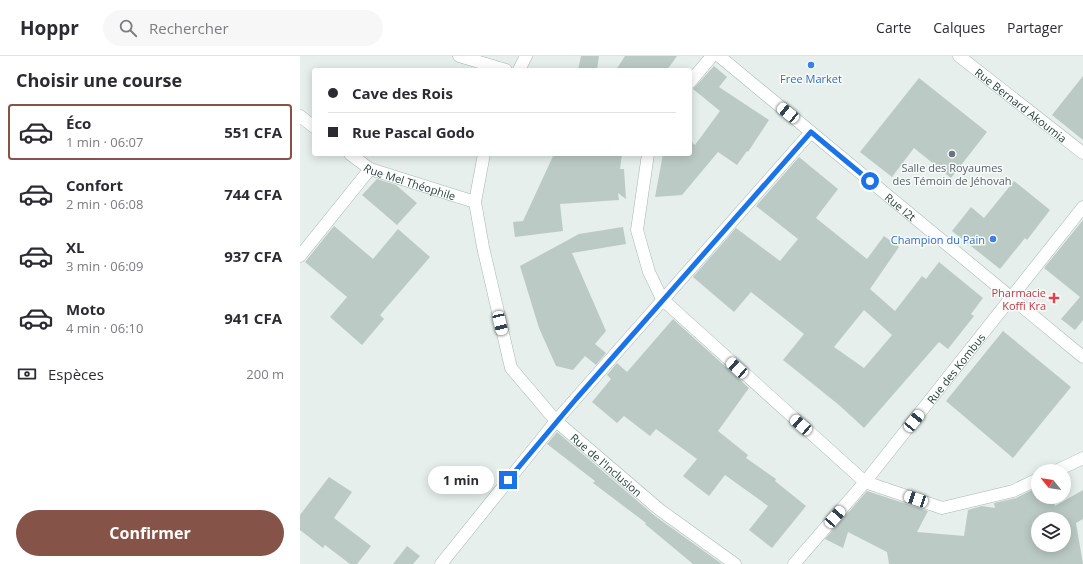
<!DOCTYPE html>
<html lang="fr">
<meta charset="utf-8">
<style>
body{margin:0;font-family:"Open Sans",sans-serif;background:#f7f7f7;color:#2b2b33;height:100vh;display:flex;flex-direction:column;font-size:15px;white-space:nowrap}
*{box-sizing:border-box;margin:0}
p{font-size:13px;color:#7c7c81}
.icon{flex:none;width:22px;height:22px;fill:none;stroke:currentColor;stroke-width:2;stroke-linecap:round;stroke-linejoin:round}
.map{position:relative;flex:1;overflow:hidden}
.sheet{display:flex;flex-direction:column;background:#fff;width:300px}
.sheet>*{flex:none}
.guide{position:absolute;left:12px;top:12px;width:380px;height:88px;border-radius:4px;box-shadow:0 2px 10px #0003;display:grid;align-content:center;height:88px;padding:0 16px;background:#fff}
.needle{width:26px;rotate:300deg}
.tools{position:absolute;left:731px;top:408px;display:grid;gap:8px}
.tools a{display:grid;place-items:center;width:40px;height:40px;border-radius:50%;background:#fff;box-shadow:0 2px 10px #0003;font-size:20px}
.end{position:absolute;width:18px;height:18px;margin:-9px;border:5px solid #1a73e8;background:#fff;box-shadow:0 0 0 2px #fff}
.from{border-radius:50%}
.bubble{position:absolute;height:28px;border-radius:14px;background:#fff;box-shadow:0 2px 10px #0003;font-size:13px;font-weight:700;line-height:28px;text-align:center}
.car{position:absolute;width:12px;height:24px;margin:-12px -6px;border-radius:5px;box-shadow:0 0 3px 1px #0007;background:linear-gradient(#fff 24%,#345 0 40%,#fff 0 76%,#345 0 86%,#fff 0)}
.guide b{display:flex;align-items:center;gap:14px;height:38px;font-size:15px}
.guide b+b{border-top:1px solid #e1e1e2}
.guide i{width:10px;height:10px;background:#2b2b33}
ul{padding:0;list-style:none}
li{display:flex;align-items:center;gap:12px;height:56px;margin:0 8px 6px;padding:0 8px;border:2px solid transparent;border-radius:4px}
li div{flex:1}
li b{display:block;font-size:15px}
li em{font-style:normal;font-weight:700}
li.active{border-color:#855347}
li>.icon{width:36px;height:36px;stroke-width:1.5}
h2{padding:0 16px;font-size:18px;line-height:48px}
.pay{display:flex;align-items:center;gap:10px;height:44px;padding:0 16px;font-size:15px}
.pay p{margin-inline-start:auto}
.cta{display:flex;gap:8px;margin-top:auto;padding:8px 16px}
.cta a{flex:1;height:46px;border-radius:24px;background:#855347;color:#fff;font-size:16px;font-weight:700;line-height:46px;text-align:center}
header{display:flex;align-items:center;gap:24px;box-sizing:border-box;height:56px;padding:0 20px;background:#fff;border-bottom:1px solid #e1e1e2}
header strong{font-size:19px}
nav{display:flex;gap:22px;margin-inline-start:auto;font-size:14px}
.search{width:280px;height:36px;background:#f7f7f7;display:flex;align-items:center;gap:10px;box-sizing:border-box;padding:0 14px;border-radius:22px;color:#7c7c81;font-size:15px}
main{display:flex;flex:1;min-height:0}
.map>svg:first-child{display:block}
</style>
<header>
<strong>Hoppr</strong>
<div class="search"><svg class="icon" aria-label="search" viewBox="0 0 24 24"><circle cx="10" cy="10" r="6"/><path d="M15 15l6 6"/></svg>Rechercher</div>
<nav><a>Carte</a><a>Calques</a><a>Partager</a></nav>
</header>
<main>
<section class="sheet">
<h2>Choisir une course</h2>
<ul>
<li class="active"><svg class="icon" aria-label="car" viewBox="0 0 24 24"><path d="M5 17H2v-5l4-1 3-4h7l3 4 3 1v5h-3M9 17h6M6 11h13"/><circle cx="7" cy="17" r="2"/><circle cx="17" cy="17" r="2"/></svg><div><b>Éco</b><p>1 min · 06:07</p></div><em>551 CFA</em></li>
<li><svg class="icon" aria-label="car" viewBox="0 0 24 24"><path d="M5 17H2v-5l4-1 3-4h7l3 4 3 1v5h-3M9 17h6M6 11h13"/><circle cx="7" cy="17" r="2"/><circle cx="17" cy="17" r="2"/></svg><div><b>Confort</b><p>2 min · 06:08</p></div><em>744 CFA</em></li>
<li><svg class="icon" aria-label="car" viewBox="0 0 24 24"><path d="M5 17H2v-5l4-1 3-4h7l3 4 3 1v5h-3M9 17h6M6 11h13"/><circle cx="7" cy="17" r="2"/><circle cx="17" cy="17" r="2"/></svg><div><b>XL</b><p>3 min · 06:09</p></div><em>937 CFA</em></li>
<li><svg class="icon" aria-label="car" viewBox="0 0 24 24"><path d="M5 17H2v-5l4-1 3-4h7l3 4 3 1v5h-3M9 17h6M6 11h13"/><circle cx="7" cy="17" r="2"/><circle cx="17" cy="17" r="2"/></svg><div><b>Moto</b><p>4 min · 06:10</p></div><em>941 CFA</em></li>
</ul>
<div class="pay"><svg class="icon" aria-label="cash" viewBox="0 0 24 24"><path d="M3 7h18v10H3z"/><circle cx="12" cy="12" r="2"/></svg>Espèces<p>200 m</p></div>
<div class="cta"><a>Confirmer</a></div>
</section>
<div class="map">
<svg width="783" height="508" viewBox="0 0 783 508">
<rect width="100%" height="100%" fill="#e6efeb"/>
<path fill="#bbcac4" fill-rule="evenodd" d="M 281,0 L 299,0 L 297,14 L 278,14 Z
M 325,0 L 377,0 L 367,14 L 316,14 Z
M 414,10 L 427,21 L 419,31 L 469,64 L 448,96 L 447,95 L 437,109 L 418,96 L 382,139 L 355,141 L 363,98 L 390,98 L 390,85 L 395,89 L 420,55 L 393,33 Z
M 783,20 L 783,84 L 752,59 Z
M 619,22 L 687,76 L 651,122 L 614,92 L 592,121 L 560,96 Z
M 254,98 L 322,98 L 320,113 L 324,113 L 326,143 L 318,137 L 319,144 L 260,148 L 263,175 L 215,181 L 213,166 L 223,165 Z
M 499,101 L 538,133 L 516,162 L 567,203 L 584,180 L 599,191 L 570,233 L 595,255 L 622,220 L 626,223 L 639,206 L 683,242 L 671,258 L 674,260 L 648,293 L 639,286 L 564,372 L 539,349 L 483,304 L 504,278 L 451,236 L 434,256 L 393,221 L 436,172 L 480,205 L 498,183 L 456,150 ZM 564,254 L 592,279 L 564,312 L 534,291 Z
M 77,123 L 96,129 L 117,147 L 97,169 L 62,139 Z
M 714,125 L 750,154 L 727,184 L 725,182 L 700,213 L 652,175 L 671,151 L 684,162 Z
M 783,164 L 783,264 L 775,274 L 761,263 L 780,241 L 744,212 Z
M 34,170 L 73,203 L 98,173 L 130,201 L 80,259 L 84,263 L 62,289 L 30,261 L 47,241 L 5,206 Z
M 323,171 L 326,188 L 272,197 L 306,275 L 295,288 L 306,297 L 296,309 L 285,300 L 273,314 L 256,310 L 239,272 L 220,210 L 279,178 Z
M 373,263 L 449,332 L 418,375 L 448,399 L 446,402 L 476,423 L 475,425 L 506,450 L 472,492 L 449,474 L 468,450 L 425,419 L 409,440 L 383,420 L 397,403 L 356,373 L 350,380 L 324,360 L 317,367 L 292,346 L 311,323 L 307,319 L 317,307 L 327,316 Z
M 703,275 L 771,331 L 713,402 L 646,345 Z
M 257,376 L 355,460 L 422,508 L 393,508 L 345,468 L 346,467 L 293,427 L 295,425 L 247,388 Z
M 29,421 L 52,436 L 34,462 L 71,490 L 57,508 L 50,508 L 25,489 L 23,492 L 0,474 L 0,459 Z
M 738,431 L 738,441 L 753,441 L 755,450 L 783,434 L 783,463 L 776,467 L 783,508 L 589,508 L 587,496 L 548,476 L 543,492 L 525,483 L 567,435 L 628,455 L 617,476 L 664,480 L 668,454 L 682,450 L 695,452 L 694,447 L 716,442 ZM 738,463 L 764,463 L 764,489 L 738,489 Z
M 107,490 L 120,500 L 113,508 L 93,508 Z"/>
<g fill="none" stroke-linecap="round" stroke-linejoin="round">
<g stroke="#a8b8b2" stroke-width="13">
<g id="street">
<path d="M 159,0 L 206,14"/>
<path id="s1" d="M 419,0 L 783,301"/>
<path id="s2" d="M 659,0 L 783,97"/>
<path d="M 219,14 L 226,0"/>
<path d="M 390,26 L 412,0"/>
<path d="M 0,60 L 14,71"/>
<path id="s3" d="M 50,98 L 70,113 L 175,146"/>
<path id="s4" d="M 184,98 L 175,146 L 183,191 L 211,312 L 256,365 L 360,454 L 435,508"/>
<path d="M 348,98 L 337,174 L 349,216 L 362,243 L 565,426 L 642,452 L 713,435 L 738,423"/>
<path d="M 0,200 L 70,113"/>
<path d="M 756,415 L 783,402"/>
<path d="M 141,508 L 256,365 L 511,76"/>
<path id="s5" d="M 494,508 L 565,426 L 783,151"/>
</g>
</g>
<use href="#street" stroke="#fff" stroke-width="12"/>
</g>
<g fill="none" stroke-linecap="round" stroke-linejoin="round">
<path stroke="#1a73e8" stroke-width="5" d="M 208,424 L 276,343 L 511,76 L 570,125"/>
</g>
<g fill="#3f7fe0" stroke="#f7fbf9" stroke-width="1.5">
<circle cx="511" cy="9" r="4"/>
<circle cx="693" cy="183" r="4"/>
</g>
<circle fill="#6b7280" stroke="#f7fbf9" stroke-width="1.5" cx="652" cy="98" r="4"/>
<path fill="#e0444e" stroke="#f7fbf9" stroke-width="1.5" d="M752 236h4v4h4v4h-4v4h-4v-4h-4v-4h4z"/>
<g text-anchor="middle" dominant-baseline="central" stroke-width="3" stroke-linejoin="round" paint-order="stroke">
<g font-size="11" fill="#366cbe" stroke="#f7fbf9">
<text x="511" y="22">Free Market</text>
<text x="685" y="183" text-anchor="end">Champion du Pain</text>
</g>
<g font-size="11" fill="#24423a" stroke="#f7fbf9">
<text stroke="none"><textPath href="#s2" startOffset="79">Rue Bernard Akoumia</textPath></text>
<text stroke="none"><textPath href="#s3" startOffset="67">Rue Mel Théophile</textPath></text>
<text stroke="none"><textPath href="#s1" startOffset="236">Rue I2t</textPath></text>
<text stroke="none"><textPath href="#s5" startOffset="254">Rue des Kombus</textPath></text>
<text stroke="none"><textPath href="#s4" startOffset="355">Rue de l'Inclusion</textPath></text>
</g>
<g font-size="11" fill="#5b616d" stroke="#f7fbf9">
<text x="652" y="111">Salle des Royaumes<tspan x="652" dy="13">des Témoin de Jéhovah</tspan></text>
</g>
<g font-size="11" fill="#be3a42" stroke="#f7fbf9" text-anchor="end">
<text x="746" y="236">Pharmacie<tspan x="746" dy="13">Koffi Kra</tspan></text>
</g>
</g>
</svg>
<div class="tools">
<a><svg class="needle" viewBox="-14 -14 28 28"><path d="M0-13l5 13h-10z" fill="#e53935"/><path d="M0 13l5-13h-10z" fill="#7c7c81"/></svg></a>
<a><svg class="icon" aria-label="layers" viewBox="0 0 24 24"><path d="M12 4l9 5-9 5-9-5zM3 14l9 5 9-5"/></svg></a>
</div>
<i class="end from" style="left:570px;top:125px"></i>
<i class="end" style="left:208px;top:424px"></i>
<div class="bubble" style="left:128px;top:410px;width:66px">1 min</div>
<i class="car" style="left:488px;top:57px;rotate:309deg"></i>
<i class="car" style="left:200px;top:267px;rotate:167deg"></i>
<i class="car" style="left:437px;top:312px;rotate:312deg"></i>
<i class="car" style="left:614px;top:365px;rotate:39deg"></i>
<i class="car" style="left:501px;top:369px;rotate:311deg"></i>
<i class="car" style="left:616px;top:443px;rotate:289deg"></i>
<i class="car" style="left:535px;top:461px;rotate:41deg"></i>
<div class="guide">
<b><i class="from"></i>Cave des Rois</b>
<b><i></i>Rue Pascal Godo</b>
</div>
</div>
</main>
